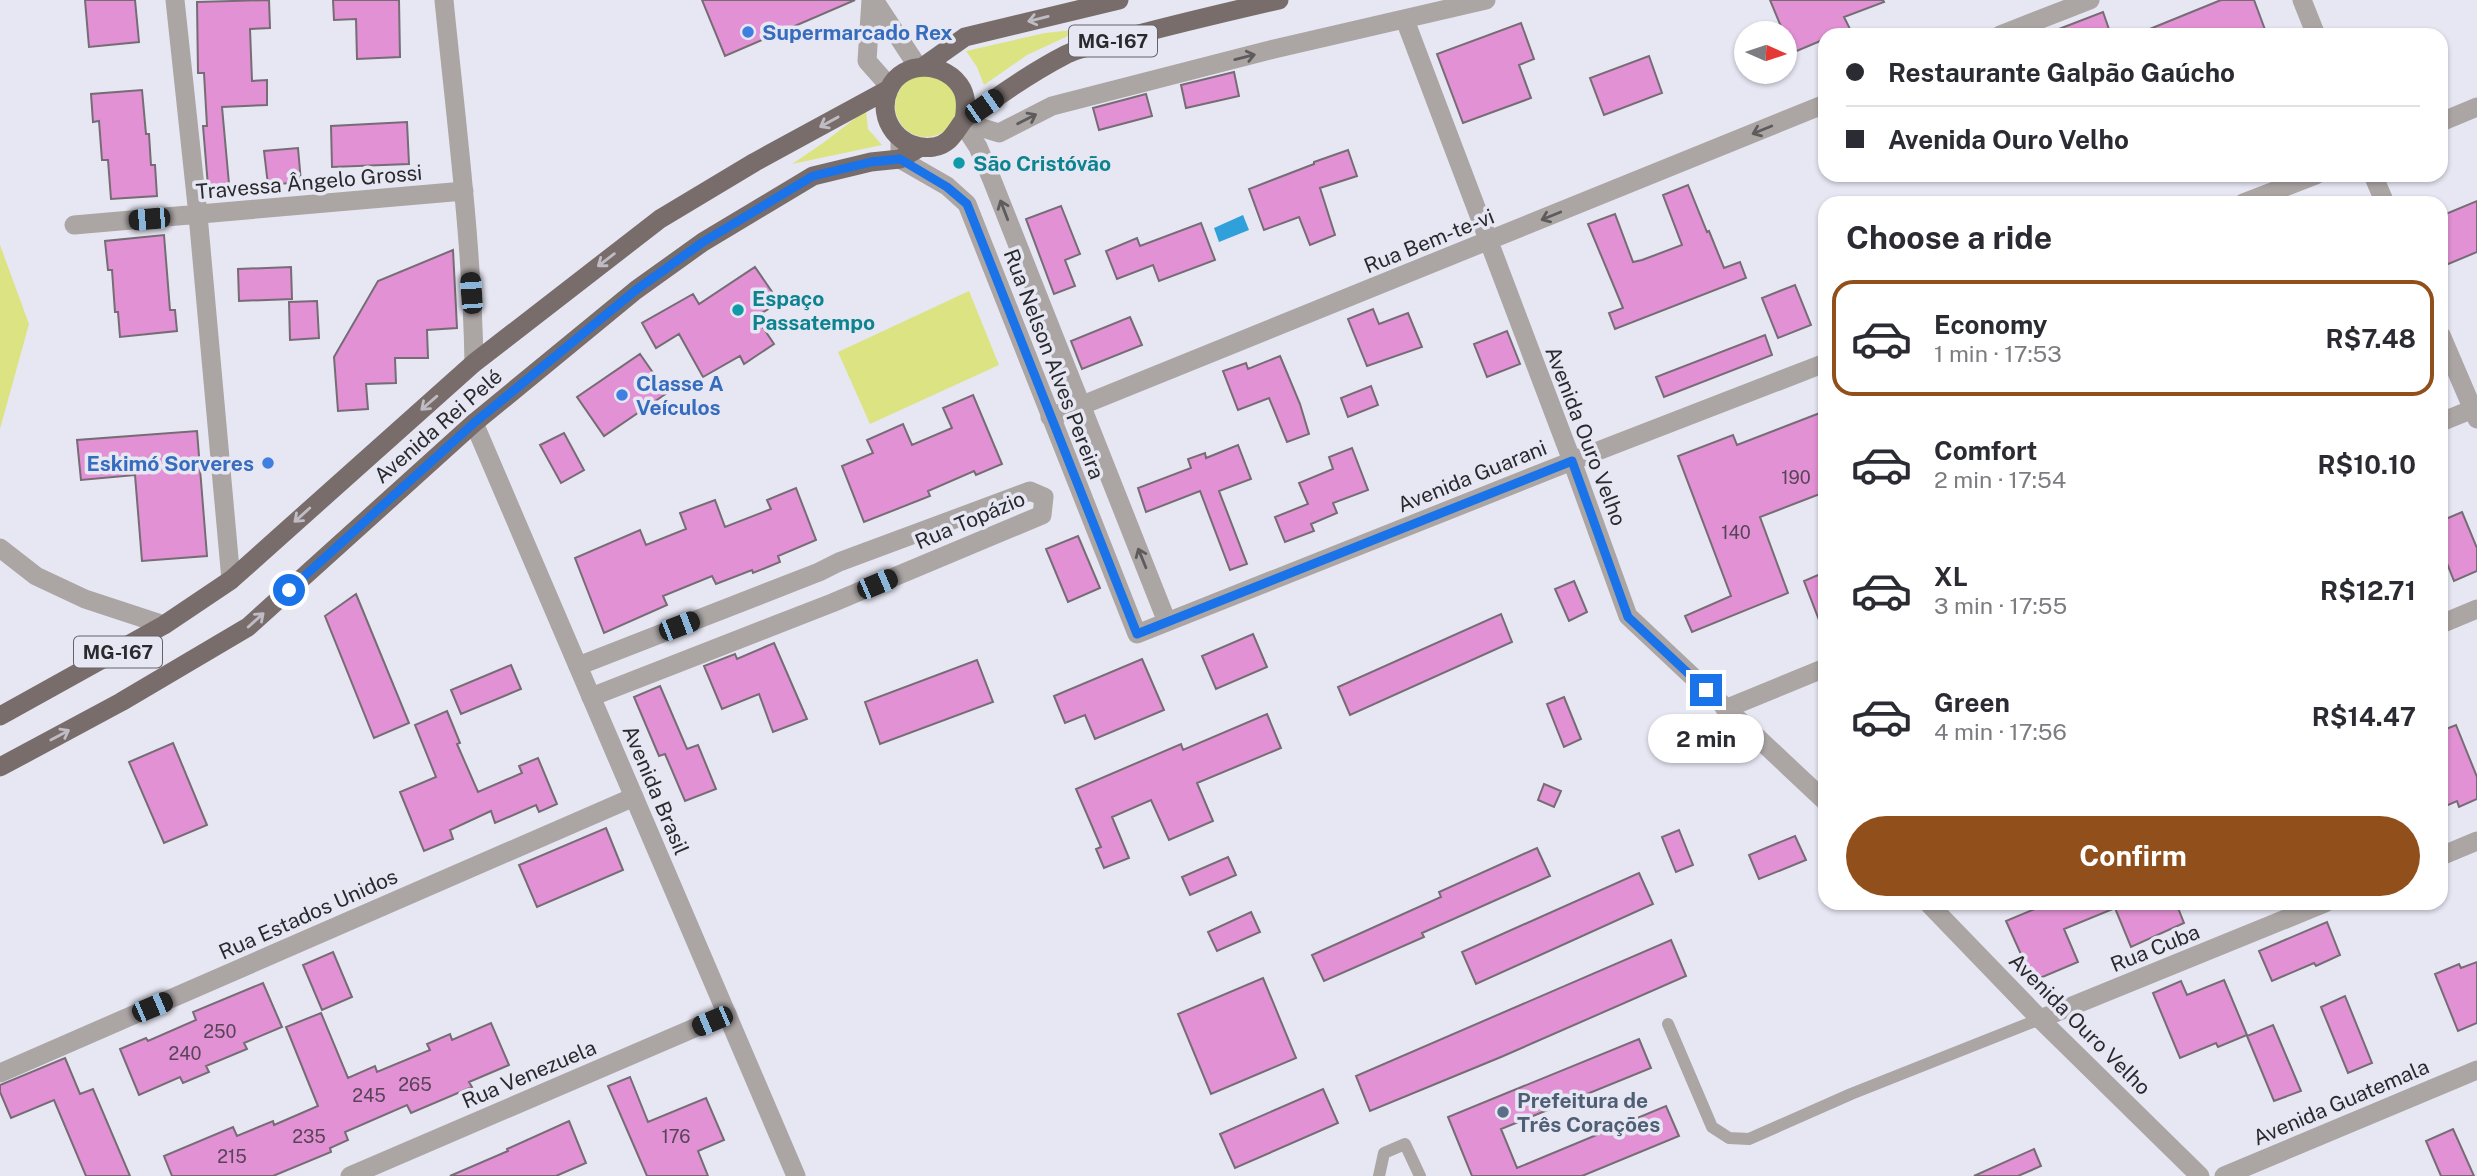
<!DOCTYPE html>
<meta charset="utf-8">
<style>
body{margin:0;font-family:"Public Sans",sans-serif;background:#f7f7f7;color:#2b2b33;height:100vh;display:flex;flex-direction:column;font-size:26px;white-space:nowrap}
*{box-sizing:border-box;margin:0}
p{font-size:23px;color:#7c7c81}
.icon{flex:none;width:38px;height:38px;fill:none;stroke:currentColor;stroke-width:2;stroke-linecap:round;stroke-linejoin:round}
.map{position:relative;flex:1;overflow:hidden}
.side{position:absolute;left:1818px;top:196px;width:630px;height:714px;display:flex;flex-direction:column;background:#fff;border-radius:21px;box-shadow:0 2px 5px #0004}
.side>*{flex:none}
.top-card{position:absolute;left:1818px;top:28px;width:630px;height:154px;border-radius:21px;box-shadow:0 2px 5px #0004;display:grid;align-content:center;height:154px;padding:0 28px;background:#fff}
.needle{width:46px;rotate:93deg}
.fabs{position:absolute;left:1734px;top:21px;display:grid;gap:14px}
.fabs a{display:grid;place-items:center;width:63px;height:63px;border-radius:50%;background:#fff;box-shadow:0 2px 5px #0004;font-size:35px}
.end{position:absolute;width:32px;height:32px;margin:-16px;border:9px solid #1a73e8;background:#fff;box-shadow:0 0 0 4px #fff}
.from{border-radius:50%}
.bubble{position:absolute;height:49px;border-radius:24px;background:#fff;box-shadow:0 2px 5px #0004;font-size:23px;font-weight:700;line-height:49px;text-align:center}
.car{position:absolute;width:21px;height:42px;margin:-21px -10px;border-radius:9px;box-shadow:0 0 5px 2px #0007;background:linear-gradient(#222 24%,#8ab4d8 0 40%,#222 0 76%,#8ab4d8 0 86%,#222 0)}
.top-card b{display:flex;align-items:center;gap:24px;height:66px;font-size:26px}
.top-card b+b{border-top:2px solid #e1e1e2}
.top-card i{width:18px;height:18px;background:#2b2b33}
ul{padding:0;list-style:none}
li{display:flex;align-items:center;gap:21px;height:116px;margin:0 14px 10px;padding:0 14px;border:4px solid transparent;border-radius:21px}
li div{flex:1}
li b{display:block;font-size:26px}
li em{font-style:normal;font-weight:700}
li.active{border-color:#91501b}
li>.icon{width:63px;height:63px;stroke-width:1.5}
h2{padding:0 28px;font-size:32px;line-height:84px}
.cta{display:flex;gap:14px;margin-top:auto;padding:14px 28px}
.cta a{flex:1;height:80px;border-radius:42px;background:#91501b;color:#fff;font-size:28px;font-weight:700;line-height:80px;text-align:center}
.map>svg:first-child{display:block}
</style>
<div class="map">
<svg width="2477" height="1176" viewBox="0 0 2477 1176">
<rect width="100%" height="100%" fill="#e6e7f3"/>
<path fill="#dce383" d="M 1083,29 L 1027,55 L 984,85 L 977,67 L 966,51 L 1045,33 Z
M895 106a31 31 0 1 1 62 0a31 31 0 1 1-62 0Z
M 866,110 L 868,129 L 882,145 L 792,164 L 823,143 Z
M 0,245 L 29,324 L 0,429 Z
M 969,291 L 999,365 L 870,424 L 838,352 Z"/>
<path fill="#2fa0da" d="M 1243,215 L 1249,230 L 1219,242 L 1214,228 Z"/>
<path fill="#e191d4" stroke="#766c74" stroke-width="2" d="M 85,0 L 135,0 L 139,42 L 89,47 Z
M 269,0 L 270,28 L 250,29 L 252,81 L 267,80 L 267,105 L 222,107 L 229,184 L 208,186 L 203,126 L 207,126 L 204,73 L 198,73 L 197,2 Z
M 333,0 L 399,0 L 400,57 L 357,59 L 356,19 L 334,20 Z
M 702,0 L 855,0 L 725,56 Z
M 1770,0 L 1883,0 L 1884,2 L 1844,17 L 1850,29 L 1836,35 L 1825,35 L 1825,39 L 1792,53 Z
M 2221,0 L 2254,0 L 2267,35 L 2135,35 Z
M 2103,12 L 2111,35 L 2047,35 L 2046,34 Z
M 1521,23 L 1534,59 L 1519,65 L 1531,98 L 1463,123 L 1437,54 Z
M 1649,56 L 1662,93 L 1604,115 L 1590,78 Z
M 1234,72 L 1239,96 L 1186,108 L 1181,85 Z
M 142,90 L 146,134 L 149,134 L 151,165 L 155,165 L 157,196 L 111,199 L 108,160 L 102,160 L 99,121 L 93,122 L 91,94 Z
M 1146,94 L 1152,116 L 1099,130 L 1093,108 Z
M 407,122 L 409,164 L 332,167 L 331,126 Z
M 298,148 L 301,182 L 268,185 L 264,151 Z
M 1348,150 L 1357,176 L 1320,188 L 1335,235 L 1310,245 L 1299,217 L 1264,230 L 1249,189 L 1314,164 L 1314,162 Z
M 1688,185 L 1707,232 L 1709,231 L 1724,268 L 1740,262 L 1746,278 L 1615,329 L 1609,313 L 1623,308 L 1588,224 L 1615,214 L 1633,262 L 1642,260 L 1682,245 L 1663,195 Z
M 2477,201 L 2477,252 L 2441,267 L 2441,216 Z
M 1061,206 L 1080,254 L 1065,260 L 1075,286 L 1054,294 L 1026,219 Z
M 1201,223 L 1215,260 L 1159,281 L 1153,265 L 1117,279 L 1106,251 L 1137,238 L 1140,246 Z
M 164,235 L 170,310 L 175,310 L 177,331 L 120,337 L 118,312 L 115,312 L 112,270 L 108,270 L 105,241 Z
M 453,250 L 457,328 L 427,330 L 428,358 L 395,358 L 396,383 L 366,384 L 368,409 L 338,411 L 334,357 L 378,281 Z
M 291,267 L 292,299 L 239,301 L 238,269 Z
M 755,267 L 779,302 L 756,317 L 774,344 L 744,364 L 740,356 L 703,377 L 679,334 L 656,348 L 642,323 L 693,294 L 699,304 Z
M 1795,285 L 1811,325 L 1778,338 L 1762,298 Z
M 317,301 L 319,338 L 290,340 L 289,302 Z
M 1373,309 L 1379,324 L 1408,313 L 1422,347 L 1367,366 L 1348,319 Z
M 1130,317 L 1142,345 L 1082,369 L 1071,341 Z
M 1507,331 L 1520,364 L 1487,377 L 1474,344 Z
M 1765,335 L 1772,355 L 1664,397 L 1656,377 Z
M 640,354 L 667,393 L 604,436 L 577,397 Z
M 1280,356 L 1300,404 L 1309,434 L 1287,442 L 1269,398 L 1238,410 L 1223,371 L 1246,363 L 1248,369 Z
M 1371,386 L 1378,405 L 1348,417 L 1341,398 Z
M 973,395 L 1002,464 L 976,475 L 974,471 L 928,491 L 930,496 L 864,522 L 842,466 L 873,453 L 867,440 L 903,424 L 912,445 L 952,428 L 943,408 Z
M 1825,411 L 1825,492 L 1760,517 L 1788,593 L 1692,632 L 1685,616 L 1731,596 L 1678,456 L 1733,435 L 1737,445 Z
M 197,431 L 207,556 L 142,561 L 135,475 L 81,480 L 77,440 Z
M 564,433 L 584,470 L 561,483 L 540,445 Z
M 1238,445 L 1251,479 L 1219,491 L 1247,564 L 1230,570 L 1200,491 L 1146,512 L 1138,488 L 1191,468 L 1188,459 L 1205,453 L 1206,458 Z
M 1352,448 L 1368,490 L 1333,503 L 1337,513 L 1311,524 L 1314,531 L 1285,542 L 1275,517 L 1308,504 L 1299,483 L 1333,469 L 1329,457 Z
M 796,488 L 816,540 L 778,556 L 780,562 L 753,573 L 752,570 L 716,584 L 712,576 L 663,596 L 667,605 L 604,633 L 575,558 L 640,530 L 646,545 L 686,529 L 680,513 L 715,500 L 725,527 L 771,509 L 767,500 Z
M 2462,512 L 2477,548 L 2477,571 L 2454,581 L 2441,548 L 2441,521 Z
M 1078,536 L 1100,588 L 1068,602 L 1046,549 Z
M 1825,572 L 1825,632 L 1824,633 L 1804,581 Z
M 1574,581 L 1587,612 L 1569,621 L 1555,589 Z
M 356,594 L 409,723 L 374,738 L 325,616 Z
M 1501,614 L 1512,642 L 1350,715 L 1338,687 Z
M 1253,634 L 1267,667 L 1216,689 L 1202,656 Z
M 774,643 L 807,719 L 773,732 L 759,694 L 722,709 L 704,666 L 735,654 L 737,659 Z
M 1142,659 L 1164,710 L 1095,739 L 1085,715 L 1065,723 L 1054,696 Z
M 977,660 L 993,702 L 880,744 L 865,702 Z
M 511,665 L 521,689 L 461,714 L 451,690 Z
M 660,686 L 687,749 L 698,745 L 716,789 L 685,801 L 665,754 L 659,756 L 634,697 Z
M 1564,697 L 1581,739 L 1564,747 L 1547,704 Z
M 447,711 L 460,743 L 457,744 L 478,792 L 522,773 L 519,766 L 538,758 L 557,804 L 539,812 L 536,805 L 495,823 L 491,811 L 450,830 L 453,839 L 424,851 L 400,792 L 436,777 L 415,725 Z
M 1267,714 L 1281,748 L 1197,783 L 1213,821 L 1169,840 L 1151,800 L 1112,817 L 1129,858 L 1104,868 L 1096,849 L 1101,847 L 1076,789 L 1181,744 L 1183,750 Z
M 2456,725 L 2477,777 L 2477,799 L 2459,807 L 2457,801 L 2441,808 L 2441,731 Z
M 173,743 L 207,825 L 164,843 L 129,762 Z
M 1544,784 L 1561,791 L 1554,807 L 1538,800 Z
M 606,828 L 623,870 L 537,907 L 519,865 Z
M 1679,830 L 1693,865 L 1676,872 L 1662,837 Z
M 1795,836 L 1806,860 L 1759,879 L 1749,855 Z
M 1537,848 L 1550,876 L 1422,933 L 1424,937 L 1324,981 L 1312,955 L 1441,897 L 1439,892 Z
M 1228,857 L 1236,875 L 1190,895 L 1182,877 Z
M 1639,873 L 1653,904 L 1476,984 L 1462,952 Z
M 2049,903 L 2176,903 L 2184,923 L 2131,947 L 2115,908 L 2064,929 L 2078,962 L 2033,981 L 2006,921 Z
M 1251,912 L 1260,932 L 1217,951 L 1208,932 Z
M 2327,922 L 2340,955 L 2316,966 L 2314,963 L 2272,981 L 2259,951 Z
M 1671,940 L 1686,976 L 1501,1057 L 1370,1111 L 1356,1076 Z
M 333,952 L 352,997 L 322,1010 L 303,965 Z
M 2477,962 L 2477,1023 L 2458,1031 L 2435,974 L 2459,964 L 2461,968 Z
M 1263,978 L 1296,1058 L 1211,1094 L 1178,1014 Z
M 2224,980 L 2247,1035 L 2218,1047 L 2216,1043 L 2180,1058 L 2153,993 L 2181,981 L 2187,995 Z
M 263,983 L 282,1027 L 244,1043 L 247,1049 L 206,1066 L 209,1072 L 183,1083 L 180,1077 L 139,1095 L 120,1049 L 146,1038 L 148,1041 L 196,1020 L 193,1012 Z
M 2345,996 L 2372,1063 L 2348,1073 L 2321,1007 Z
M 321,1013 L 348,1078 L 375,1066 L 377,1072 L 430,1050 L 427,1044 L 450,1034 L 452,1040 L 491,1023 L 509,1065 L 469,1082 L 472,1087 L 411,1113 L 407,1105 L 345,1132 L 348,1140 L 330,1148 L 331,1152 L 273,1176 L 172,1176 L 164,1156 L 233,1127 L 237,1136 L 273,1121 L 274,1125 L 318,1106 L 286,1027 Z
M 2273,1025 L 2301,1091 L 2274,1101 L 2247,1036 Z
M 1639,1039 L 1651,1068 L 1501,1129 L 1517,1168 L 1666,1106 L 1679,1136 L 1582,1176 L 1472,1176 L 1448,1117 Z
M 65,1058 L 80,1094 L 93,1089 L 130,1176 L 86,1176 L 54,1100 L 11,1118 L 0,1092 L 0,1085 Z
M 630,1077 L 648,1122 L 706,1098 L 724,1140 L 698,1151 L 708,1176 L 647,1176 L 608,1086 Z
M 1323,1089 L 1338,1123 L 1235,1168 L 1220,1134 Z
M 569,1121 L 586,1163 L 556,1176 L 450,1176 L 508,1151 L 507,1149 Z
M 2453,1129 L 2474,1176 L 2441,1176 L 2426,1141 Z
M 2034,1149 L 2041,1166 L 2018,1176 L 1974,1176 Z"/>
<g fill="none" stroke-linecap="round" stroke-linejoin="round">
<path stroke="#aba5a4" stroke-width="12" d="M 1668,1024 L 1712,1127 L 1729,1138 L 1749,1139 L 1851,1094 L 2040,1019
M 1379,1176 L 1384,1153 L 1405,1144 L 1420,1176"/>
<path stroke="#aba5a4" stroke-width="19" d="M 175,0 L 198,215 L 231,580
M 444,0 C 456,121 472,242 474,363
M 871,0 L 867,61 L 890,87
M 874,0 L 918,67
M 1405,20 L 1572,461 L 1825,363
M 2000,35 L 2090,0
M 963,122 L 999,133 L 1052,106 L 1274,49 L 1486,0
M 2441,122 L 2477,107
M 2243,203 L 2316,175
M 74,225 L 464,191
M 1050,417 L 1080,406 L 1825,104
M 2441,422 L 2473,409
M 0,548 L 36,576 L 85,599 L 164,625
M 2441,624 L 2477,609
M 578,666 L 819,572 L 839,562 L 1030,491 L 1044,497 L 1042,515 L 832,603 L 591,697
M 1725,709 L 1825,668
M 2441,856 L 2477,841
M 2040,1019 L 2325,903
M 0,1073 L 634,797
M 350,1176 L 727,1014"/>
<path stroke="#aba5a4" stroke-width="19" d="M 2302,0 L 2316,35
M 963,124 L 978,147 L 992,180 L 1167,622
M 900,143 L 900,159 L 947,186 L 967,204 L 1137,634 L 1572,461 L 1628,616 L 1825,801
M 2373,175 L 2385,203
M 2441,335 L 2477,419
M 474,423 L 796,1176
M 1928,903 L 2040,1019 L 2200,1176
M 2224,1176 L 2477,1070"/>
<path stroke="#786d6b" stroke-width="19" d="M 924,66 L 965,37 L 1119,0
M 964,120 C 966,109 967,99 962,89 C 947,61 902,59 889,89 C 875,120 901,152 934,147 C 951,144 955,131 964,120 C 969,114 979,109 986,105 C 1012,86 1038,69 1067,54 C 1084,46 1106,43 1124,38 C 1175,24 1227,12 1279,0
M 0,716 L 164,625 L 231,580 L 474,363 L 660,219 L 755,162 L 889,89
M 0,767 L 121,702 L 248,627 L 474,423 L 636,290 L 703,242 L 813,176 L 871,162 L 900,159 L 919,148"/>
</g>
<defs><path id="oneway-shaft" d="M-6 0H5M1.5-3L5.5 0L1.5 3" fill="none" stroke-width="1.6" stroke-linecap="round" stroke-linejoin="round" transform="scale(1.75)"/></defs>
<g stroke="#c0bcc3">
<use href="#oneway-shaft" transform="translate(1038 19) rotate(166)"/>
<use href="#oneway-shaft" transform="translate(829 122) rotate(151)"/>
<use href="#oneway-shaft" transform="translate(606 260) rotate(143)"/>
<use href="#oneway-shaft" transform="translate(429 403) rotate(139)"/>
<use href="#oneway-shaft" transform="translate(302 515) rotate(138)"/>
<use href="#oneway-shaft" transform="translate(256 620) rotate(-42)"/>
<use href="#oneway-shaft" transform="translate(60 735) rotate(-28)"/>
</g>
<g stroke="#5e5b5d">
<use href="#oneway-shaft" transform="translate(1245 57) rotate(-14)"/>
<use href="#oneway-shaft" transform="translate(1027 119) rotate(-27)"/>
<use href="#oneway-shaft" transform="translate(1762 130) rotate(158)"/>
<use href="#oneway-shaft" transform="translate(1004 210) rotate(-111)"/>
<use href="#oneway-shaft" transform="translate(1551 216) rotate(158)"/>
<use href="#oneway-shaft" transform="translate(1142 558) rotate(-112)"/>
</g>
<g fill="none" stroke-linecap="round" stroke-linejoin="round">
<path stroke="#1a73e8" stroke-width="9" d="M 289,590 L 474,423 L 636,290 L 703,242 L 813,176 L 871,162 L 900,159 L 947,187 L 967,204 L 1137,634 L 1572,461 L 1628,617 L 1706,690"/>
</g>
<g fill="#3f7fe0" stroke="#e6e7f3" stroke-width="2.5">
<circle cx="748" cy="32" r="7"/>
<circle cx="622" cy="395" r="7"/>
<circle cx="268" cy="463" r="7"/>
</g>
<g fill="#0f9aa8" stroke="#e6e7f3" stroke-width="2.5">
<circle cx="959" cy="163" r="7"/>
<circle cx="738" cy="310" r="7"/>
</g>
<circle fill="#5c6f8a" stroke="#e6e7f3" stroke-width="2.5" cx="1503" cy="1112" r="7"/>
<g text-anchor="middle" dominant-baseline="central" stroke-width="7" stroke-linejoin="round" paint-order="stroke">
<g font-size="18" fill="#584458">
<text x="1796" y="477">190</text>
<text x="1736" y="532">140</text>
<text x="220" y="1031">250</text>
<text x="185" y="1053">240</text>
<text x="415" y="1084">265</text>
<text x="369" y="1095">245</text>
<text x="309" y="1136">235</text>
<text x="676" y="1136">176</text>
<text x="232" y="1156">215</text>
</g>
<g fill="#e6e7f3" stroke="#626369" stroke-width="2">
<rect x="1069" y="25.5" width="88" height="31" rx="5"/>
<rect x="74" y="636.5" width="88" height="31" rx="5"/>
</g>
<g font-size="19" font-weight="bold" fill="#2a2a2e">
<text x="1113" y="41">MG-167</text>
<text x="118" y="652">MG-167</text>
</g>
<g font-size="21" font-weight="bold" fill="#366cbe" stroke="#e6e7f3" text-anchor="start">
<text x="762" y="32">Supermarcado Rex</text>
<text x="636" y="383">Classe A<tspan x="636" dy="24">Veículos</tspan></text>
<text x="254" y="463" text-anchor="end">Eskimó Sorveres</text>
</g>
<g font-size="21" font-weight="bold" fill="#0d838f" stroke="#e6e7f3" text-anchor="start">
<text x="973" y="163">São Cristóvão</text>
<text x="752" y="298">Espaço<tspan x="752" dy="24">Passatempo</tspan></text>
</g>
<g font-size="21" fill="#2a2a2e" stroke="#e6e7f3">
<text transform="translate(309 182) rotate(-5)">Travessa Ângelo Grossi</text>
<text transform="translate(1429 241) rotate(-22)">Rua Bem-te-vi</text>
<text transform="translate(1054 364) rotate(69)">Rua Nelson Alves Pereira</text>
<text transform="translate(438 426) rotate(-41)">Avenida Rei Pelé</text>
<text transform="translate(1586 436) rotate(69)">Avenida Ouro Velho</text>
<text transform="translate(1472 476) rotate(-22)">Avenida Guarani</text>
<text transform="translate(970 520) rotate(-23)">Rua Topázio</text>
<text transform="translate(656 790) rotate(67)">Avenida Brasil</text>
<text transform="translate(308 914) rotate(-24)">Rua Estados Unidos</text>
<text transform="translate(2155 948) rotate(-22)">Rua Cuba</text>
<text transform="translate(2080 1024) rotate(45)">Avenida Ouro Velho</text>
<text transform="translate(529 1074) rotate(-23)">Rua Venezuela</text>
<text transform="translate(2341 1102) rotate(-23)">Avenida Guatemala</text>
</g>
<g font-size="21" font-weight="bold" fill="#4e5e75" stroke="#e6e7f3" text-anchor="start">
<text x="1517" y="1100">Prefeitura de<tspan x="1517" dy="24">Três Corações</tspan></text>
</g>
</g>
</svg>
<div class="fabs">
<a><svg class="needle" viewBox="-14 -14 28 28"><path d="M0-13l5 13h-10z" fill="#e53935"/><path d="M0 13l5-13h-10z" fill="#7c7c81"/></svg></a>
</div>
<i class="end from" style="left:289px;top:590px"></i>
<i class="end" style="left:1706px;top:690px"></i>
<div class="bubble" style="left:1648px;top:714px;width:116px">2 min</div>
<i class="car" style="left:984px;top:106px;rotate:55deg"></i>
<i class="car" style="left:149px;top:219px;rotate:265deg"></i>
<i class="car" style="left:471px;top:293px;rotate:356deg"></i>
<i class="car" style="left:877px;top:584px;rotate:67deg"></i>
<i class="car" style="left:679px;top:626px;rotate:69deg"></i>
<i class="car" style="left:152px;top:1007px;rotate:67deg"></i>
<i class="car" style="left:712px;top:1021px;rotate:247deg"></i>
<div class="top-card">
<b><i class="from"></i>Restaurante Galpão Gaúcho</b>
<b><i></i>Avenida Ouro Velho</b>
</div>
<section class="side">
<h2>Choose a ride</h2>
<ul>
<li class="active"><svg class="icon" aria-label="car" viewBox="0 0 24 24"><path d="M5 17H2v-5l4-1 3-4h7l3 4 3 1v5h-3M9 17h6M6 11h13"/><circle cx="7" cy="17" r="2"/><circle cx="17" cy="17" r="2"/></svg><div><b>Economy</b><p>1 min · 17:53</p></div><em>R$7.48</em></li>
<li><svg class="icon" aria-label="car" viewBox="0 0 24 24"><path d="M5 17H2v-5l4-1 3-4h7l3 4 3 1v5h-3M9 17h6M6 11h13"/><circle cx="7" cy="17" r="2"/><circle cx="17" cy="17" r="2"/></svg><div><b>Comfort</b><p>2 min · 17:54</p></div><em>R$10.10</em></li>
<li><svg class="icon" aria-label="car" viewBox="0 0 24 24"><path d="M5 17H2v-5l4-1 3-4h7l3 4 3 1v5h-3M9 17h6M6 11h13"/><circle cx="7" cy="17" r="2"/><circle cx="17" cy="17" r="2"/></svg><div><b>XL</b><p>3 min · 17:55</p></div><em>R$12.71</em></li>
<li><svg class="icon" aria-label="car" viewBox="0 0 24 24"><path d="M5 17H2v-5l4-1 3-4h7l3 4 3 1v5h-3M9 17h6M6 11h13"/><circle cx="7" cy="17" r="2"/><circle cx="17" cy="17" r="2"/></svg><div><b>Green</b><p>4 min · 17:56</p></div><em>R$14.47</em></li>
</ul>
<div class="cta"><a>Confirm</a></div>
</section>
</div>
